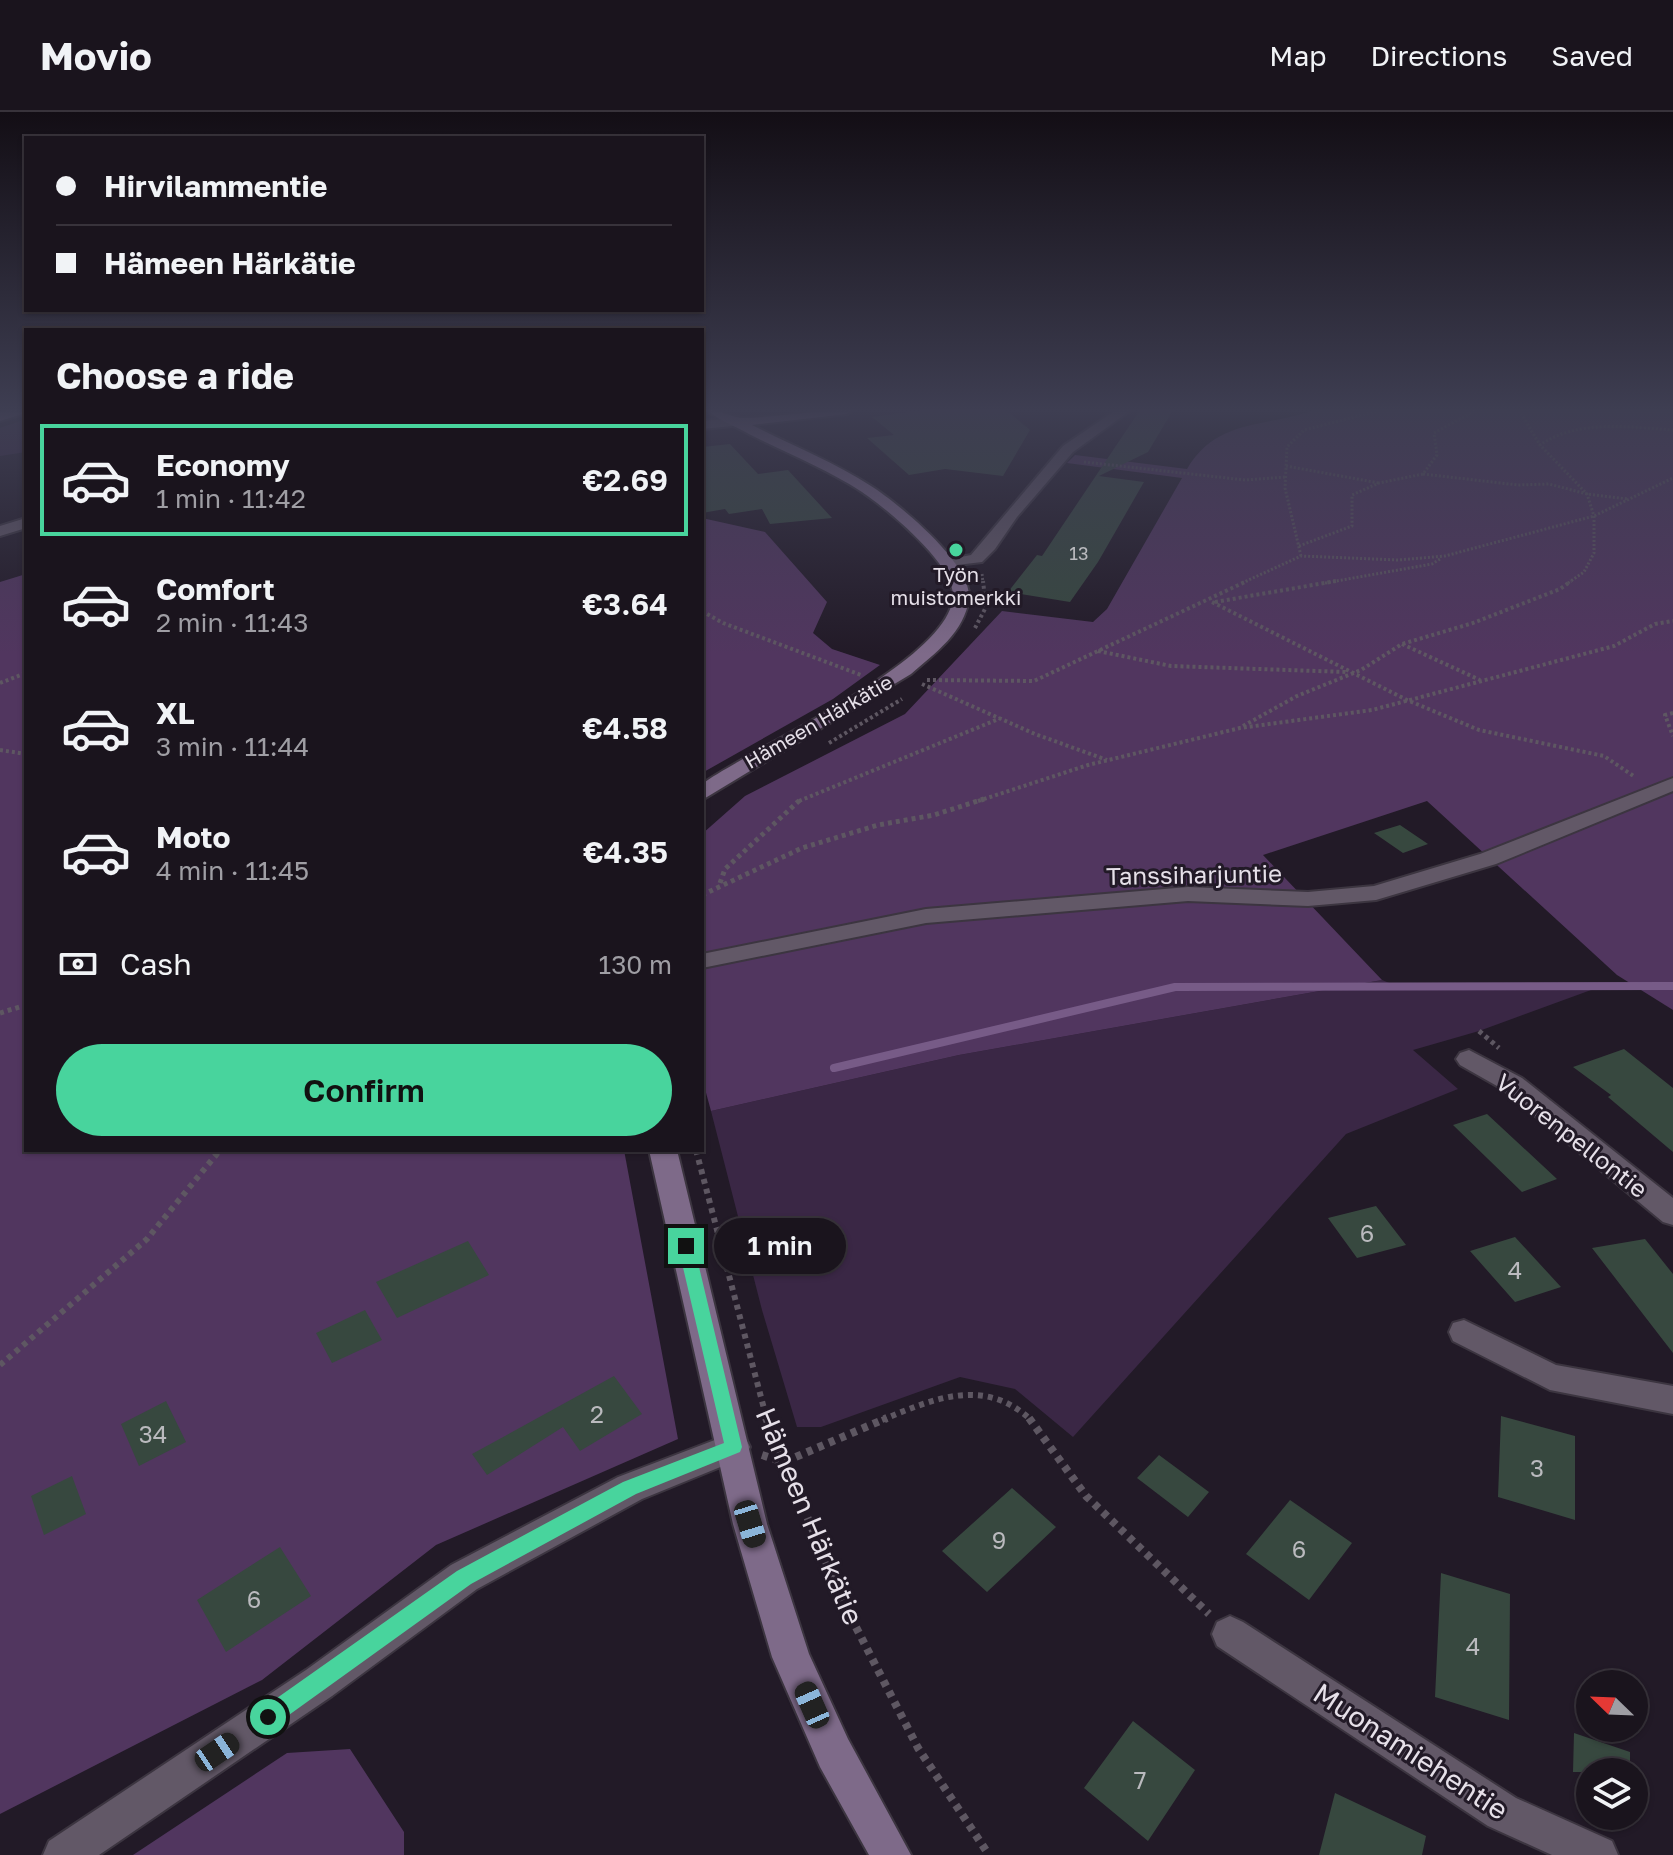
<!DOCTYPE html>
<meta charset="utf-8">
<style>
body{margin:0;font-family:"Golos Text",sans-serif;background:#27212a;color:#f1f3f6;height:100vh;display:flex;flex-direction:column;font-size:30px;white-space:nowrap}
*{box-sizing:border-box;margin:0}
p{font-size:26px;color:#9f9ea4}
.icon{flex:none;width:44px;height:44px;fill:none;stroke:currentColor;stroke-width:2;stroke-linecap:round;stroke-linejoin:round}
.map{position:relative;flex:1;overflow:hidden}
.sheet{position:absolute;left:24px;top:216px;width:680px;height:824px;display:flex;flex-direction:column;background:#1a141d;border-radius:0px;box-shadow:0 2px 6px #0004,0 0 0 2px #38333b}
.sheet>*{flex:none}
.guide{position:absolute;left:24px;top:24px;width:680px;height:176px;border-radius:0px;box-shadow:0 2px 6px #0004,0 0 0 2px #38333b;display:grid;align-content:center;height:176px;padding:0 32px;background:#1a141d}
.needle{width:52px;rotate:293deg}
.fabs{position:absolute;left:1576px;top:1558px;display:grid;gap:16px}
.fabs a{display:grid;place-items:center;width:72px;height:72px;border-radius:50%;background:#1a141d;box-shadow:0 2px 6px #0004,0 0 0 2px #38333b;font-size:40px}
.end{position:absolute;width:36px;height:36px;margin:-18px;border:10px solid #48d49d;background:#111;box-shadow:0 0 0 4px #111}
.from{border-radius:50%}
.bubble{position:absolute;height:56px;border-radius:28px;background:#1a141d;box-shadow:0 2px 6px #0004,0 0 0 2px #38333b;font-size:26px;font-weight:600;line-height:56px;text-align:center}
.car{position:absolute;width:24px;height:48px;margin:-24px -12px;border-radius:10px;box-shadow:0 0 6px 2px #0007;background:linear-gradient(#222 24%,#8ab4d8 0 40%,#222 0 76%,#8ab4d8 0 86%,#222 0)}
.guide b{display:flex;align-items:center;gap:28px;height:76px;font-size:30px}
.guide b+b{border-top:2px solid #38333b}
.guide i{width:20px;height:20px;background:#f1f3f6}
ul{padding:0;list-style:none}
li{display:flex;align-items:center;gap:24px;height:112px;margin:0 16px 12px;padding:0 16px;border:4px solid transparent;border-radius:0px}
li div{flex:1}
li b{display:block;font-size:30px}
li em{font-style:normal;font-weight:600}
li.active{border-color:#48d49d}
li>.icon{width:72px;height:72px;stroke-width:1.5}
h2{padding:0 32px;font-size:36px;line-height:96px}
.pay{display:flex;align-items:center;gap:20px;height:88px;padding:0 32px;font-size:30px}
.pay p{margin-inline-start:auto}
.button{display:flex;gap:16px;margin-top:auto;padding:16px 32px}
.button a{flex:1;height:92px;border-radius:48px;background:#48d49d;color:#111;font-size:32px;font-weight:600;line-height:92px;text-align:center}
header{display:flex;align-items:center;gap:48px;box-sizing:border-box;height:112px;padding:0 40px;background:#1a141d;border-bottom:2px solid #38333b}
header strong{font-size:38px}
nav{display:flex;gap:44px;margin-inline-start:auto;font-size:28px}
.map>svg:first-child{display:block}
</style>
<header>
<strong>Movio</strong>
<nav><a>Map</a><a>Directions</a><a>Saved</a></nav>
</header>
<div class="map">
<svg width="1673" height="1743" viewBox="0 0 1673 1743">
<rect width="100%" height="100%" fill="#221a27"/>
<path fill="#3a2745" d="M 26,307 L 26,340 L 0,344 L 0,316 Z
M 1382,868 L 1399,875 L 1602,874 L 1479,919 L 1413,938 L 1458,977 L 1346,1022 L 1073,1325 L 1015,1277 L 960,1265 L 821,1315 L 797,1315 L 762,1198 L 711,999 L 959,943 Z"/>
<path fill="#51365f" d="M 1314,298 L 1673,298 L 1673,898 L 1617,863 L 1427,689 L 1263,743 L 1382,868 L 959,943 L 711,999 L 702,966 L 702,722 L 745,684 L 905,602 L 1002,499 L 1093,510 L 1107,497 L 1182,366 L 1067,351 L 1075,343 L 1187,357 C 1217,306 1264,316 1314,298 Z
M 702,406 L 765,420 L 827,490 L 813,521 L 832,537 L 880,553 L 833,587 L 702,661 Z
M 26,462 L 26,1038 L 624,1038 L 678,1327 L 436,1433 L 262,1568 L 0,1702 L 0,470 Z
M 350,1637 L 404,1720 L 404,1743 L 133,1743 L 287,1641 Z"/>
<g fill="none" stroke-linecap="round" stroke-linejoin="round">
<path stroke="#775b87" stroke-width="8" d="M 834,956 L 1175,875 L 1673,874"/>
</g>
<path fill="#37483f" d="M 923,298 L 1006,298 L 1030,318 L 1003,364 L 945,357 L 909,363 L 867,326 L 894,323 L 872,305 Z
M 1140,298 L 1173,298 L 1148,340 L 1099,364 L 1144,370 L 1098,450 L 1070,490 L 1008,480 L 1037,443 L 1042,444 Z
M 730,332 L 758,362 L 788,358 L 832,406 L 770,412 L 762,397 L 729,402 L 725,397 L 702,401 L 702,335 Z
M 1400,713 L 1428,732 L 1403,741 L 1374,721 Z
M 1624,937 L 1673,976 L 1673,1040 L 1608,985 L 1611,983 L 1573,955 Z
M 1487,1002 L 1557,1067 L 1522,1080 L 1453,1013 Z
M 1376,1094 L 1406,1133 L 1357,1146 L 1328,1106 Z
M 1515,1125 L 1561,1175 L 1515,1190 L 1470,1139 Z
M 1645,1127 L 1673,1162 L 1673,1241 L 1592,1136 Z
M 468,1129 L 489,1163 L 397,1206 L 376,1170 Z
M 365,1198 L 382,1228 L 332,1251 L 316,1221 Z
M 614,1264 L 642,1302 L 580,1339 L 563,1315 L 487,1363 L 472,1342 Z
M 166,1289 L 186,1330 L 139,1354 L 121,1312 Z
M 1501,1304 L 1575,1324 L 1575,1408 L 1498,1385 Z
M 1159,1343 L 1209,1380 L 1188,1405 L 1137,1366 Z
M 72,1364 L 86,1402 L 44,1423 L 31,1384 Z
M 1012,1376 L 1056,1415 L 987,1480 L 942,1439 Z
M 1290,1388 L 1352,1431 L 1309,1488 L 1246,1442 Z
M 280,1435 L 311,1484 L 226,1540 L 197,1488 Z
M 1441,1461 L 1510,1482 L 1509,1608 L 1435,1585 Z
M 1133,1609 L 1195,1658 L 1148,1729 L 1084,1676 Z
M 1574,1621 L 1630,1640 L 1630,1660 L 1573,1660 Z
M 1335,1681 L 1426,1724 L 1422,1743 L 1319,1743 Z"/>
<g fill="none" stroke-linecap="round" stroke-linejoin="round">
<g stroke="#3c3540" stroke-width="4">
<path id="street" d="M 1116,298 L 1131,298 L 1073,340 L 1017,405 L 995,437 L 982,450 L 940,455 L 940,449 L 971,443 L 1063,334 Z
M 738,306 L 745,310 L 743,313 L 702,317 L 702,309 Z
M 26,406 L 26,416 L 0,424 L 0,414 Z
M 1673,666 L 1673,679 L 1496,752 L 1376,788 L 1308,794 L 1188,789 L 926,811 L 702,856 L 702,842 L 926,797 L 1188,775 L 1308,780 L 1374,774 L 1480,742 Z
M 1469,938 L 1522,966 L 1673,1086 L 1673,1113 L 1663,1110 L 1504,978 L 1460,953 L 1456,947 L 1460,941 Z
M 1464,1208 L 1556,1253 L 1673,1274 L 1673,1302 L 1550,1278 L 1453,1229 L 1449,1220 L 1453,1211 Z
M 733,1321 L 745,1325 L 750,1335 L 745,1345 L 642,1387 L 477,1477 L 332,1584 L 99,1743 L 43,1743 L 49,1729 L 306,1558 L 451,1453 L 618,1365 Z
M 1230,1504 L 1243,1510 L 1516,1686 L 1612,1729 L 1618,1743 L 1552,1743 L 1488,1714 L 1217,1534 L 1212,1522 L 1217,1510 Z"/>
</g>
<g stroke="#3c3540" stroke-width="4">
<path id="secondary" d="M 9,298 L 26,298 L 26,301 L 0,309 L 0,301 Z
M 707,298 C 721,298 732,306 744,306 C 780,305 816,298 853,298 L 847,302 L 752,313 C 791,333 834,350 871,374 C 898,391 972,452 969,486 C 965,520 935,541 911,562 L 702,688 L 702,672 C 753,635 953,548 953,483 C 953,451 887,397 862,380 C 827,357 786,341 749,322 C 735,314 718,308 707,298 Z
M 649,1038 L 677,1038 L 767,1412 L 809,1542 L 848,1627 L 911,1743 L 869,1743 L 820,1655 L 772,1545 L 733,1412 Z"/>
</g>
<path stroke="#5e5762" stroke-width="3" stroke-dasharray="2 2" stroke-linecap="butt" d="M 1519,298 L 1540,333
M 1084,350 L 1245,368 L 1286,365
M 1286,354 L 1379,371
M 1423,362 L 1518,373 L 1549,372 L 1587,382 L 1628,387
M 1299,434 L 1352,414 L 1352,383 L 1379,371 L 1423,362 L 1437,343 L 1434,321 L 1476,298
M 1301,444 L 1285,376 L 1287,335 L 1304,318 L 1382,298
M 982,462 L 983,471
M 1242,471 L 1301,444 L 1398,448 L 1445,444 L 1594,404 L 1673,366
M 1325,471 L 1432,452 L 1440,447
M 1568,471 L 1584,460 L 1594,441 L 1594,404 L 1587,382 L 1540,333 C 1578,307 1629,315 1673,318"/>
<path stroke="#5e5762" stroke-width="4" stroke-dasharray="3 3" stroke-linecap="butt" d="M 1212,490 L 1407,588 L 1479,618 L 1604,644 L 1635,665
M 1215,490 L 1336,469
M 702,499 L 723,511 L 861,563
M 975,516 L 986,495 L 983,469
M 1402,532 L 1480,568
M 1098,539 L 1171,554 L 1346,560
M 927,568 L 1034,569 L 1247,469
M 0,571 L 26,561
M 922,572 L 1035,622 L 1107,648
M 1673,601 L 1665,603 L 1673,624
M 1243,614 L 1297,584 L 1361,558 L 1402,532 L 1473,511 L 1560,477 L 1571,469
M 829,631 L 902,587
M 0,638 L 26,642
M 799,689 L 1001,606
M 978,689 L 1088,653 L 1240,616 L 1372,598 L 1614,534 L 1655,512 L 1673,509"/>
<path stroke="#5e5762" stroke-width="5" stroke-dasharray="4 4" stroke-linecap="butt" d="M 720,771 L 725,757 L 801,687
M 702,783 L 802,736 L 878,713 L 934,703 L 984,687
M 0,901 L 26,893
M 1479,919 L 1499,936"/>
<path stroke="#5e5762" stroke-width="6" stroke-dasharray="5 5" stroke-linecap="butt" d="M 696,1038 L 767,1308
M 0,1253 L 147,1127 L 220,1038
M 882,1308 C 933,1287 984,1264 1031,1308"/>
<path stroke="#5e5762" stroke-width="8" stroke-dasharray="6 6" stroke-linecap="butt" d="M 766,1306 L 841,1486 L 918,1636 L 989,1743
M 1029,1306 L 1086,1384 L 1209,1502
M 762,1343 L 784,1350 L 887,1306"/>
<use href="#street" fill="#625867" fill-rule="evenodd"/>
<use href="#secondary" fill="#7e6a89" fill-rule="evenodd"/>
</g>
<linearGradient id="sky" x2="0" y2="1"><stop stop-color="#130e15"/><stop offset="0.55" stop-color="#3e3e52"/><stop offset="1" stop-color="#3e3e52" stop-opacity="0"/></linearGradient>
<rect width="1673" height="542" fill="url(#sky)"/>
<path fill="#48d49d" d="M 686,1128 L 694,1134 L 742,1335 L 740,1340 L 636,1382 L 471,1472 L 275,1613 L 268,1616 L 260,1613 L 257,1605 L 260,1598 L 457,1459 L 623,1370 L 724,1331 L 678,1134 Z"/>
<circle fill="#48d49d" stroke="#221a27" stroke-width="3" cx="956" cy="438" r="8"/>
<g text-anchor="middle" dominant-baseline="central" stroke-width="6" stroke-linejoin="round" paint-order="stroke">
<g font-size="18" fill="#bababe">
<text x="1079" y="441">13</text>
</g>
<g font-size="20" fill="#e6e0e9" stroke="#221a27">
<text x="956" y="462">Työn<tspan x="956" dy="23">muistomerkki</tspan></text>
</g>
<g font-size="20" fill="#e6e0e9" stroke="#221a27">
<text transform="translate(818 609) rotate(-30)">Hämeen Härkätie</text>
</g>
<g font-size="24" fill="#e6e0e9" stroke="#221a27">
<text transform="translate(1194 762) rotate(-1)">Tanssiharjuntie</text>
<text transform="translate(1572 1023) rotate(38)">Vuorenpellontie</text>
</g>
<g font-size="24" fill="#bababe">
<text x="1367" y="1120">6</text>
<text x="1515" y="1157">4</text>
<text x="597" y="1301">2</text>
<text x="153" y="1321">34</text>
<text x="1537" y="1355">3</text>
<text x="999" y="1427">9</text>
<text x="1299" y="1436">6</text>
<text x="254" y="1486">6</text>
<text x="1473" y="1533">4</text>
<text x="1140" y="1667">7</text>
</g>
<g font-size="28" fill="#e6e0e9" stroke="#221a27">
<text transform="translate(810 1404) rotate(67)">Hämeen Härkätie</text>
<text transform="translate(1411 1639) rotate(33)">Muonamiehentie</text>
</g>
</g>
</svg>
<div class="fabs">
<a><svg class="needle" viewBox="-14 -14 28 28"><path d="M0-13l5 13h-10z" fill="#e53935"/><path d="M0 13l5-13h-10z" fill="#9f9ea4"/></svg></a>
<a><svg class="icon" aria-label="layers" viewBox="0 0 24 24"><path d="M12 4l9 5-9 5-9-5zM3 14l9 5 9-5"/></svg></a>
</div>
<i class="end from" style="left:268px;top:1605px"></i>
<i class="end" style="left:686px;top:1134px"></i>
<div class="bubble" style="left:714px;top:1106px;width:132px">1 min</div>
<i class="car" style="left:750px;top:1412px;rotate:163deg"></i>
<i class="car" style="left:812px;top:1593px;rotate:336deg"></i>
<i class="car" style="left:217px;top:1640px;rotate:56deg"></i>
<div class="guide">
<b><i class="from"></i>Hirvilammentie</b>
<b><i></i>Hämeen Härkätie</b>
</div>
<section class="sheet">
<h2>Choose a ride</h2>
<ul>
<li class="active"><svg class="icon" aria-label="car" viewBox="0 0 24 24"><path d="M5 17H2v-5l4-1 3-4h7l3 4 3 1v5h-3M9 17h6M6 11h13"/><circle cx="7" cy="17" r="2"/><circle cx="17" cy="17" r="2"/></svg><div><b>Economy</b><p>1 min · 11:42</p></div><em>€2.69</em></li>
<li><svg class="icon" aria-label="car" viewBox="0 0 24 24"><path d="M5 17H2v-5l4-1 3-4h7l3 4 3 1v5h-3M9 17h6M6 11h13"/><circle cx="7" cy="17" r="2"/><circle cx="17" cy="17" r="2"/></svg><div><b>Comfort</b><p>2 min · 11:43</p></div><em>€3.64</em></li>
<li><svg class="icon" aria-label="car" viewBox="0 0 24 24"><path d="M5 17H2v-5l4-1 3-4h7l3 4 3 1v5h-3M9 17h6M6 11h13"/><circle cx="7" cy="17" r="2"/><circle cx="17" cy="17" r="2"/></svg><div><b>XL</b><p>3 min · 11:44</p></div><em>€4.58</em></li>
<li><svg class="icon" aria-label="car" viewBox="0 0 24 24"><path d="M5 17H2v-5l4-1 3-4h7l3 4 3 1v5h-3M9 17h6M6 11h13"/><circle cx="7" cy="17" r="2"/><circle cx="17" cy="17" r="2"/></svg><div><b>Moto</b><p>4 min · 11:45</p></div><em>€4.35</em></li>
</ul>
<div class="pay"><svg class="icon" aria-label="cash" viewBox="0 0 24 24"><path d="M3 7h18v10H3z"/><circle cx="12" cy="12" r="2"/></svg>Cash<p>130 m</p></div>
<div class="button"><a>Confirm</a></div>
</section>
</div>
